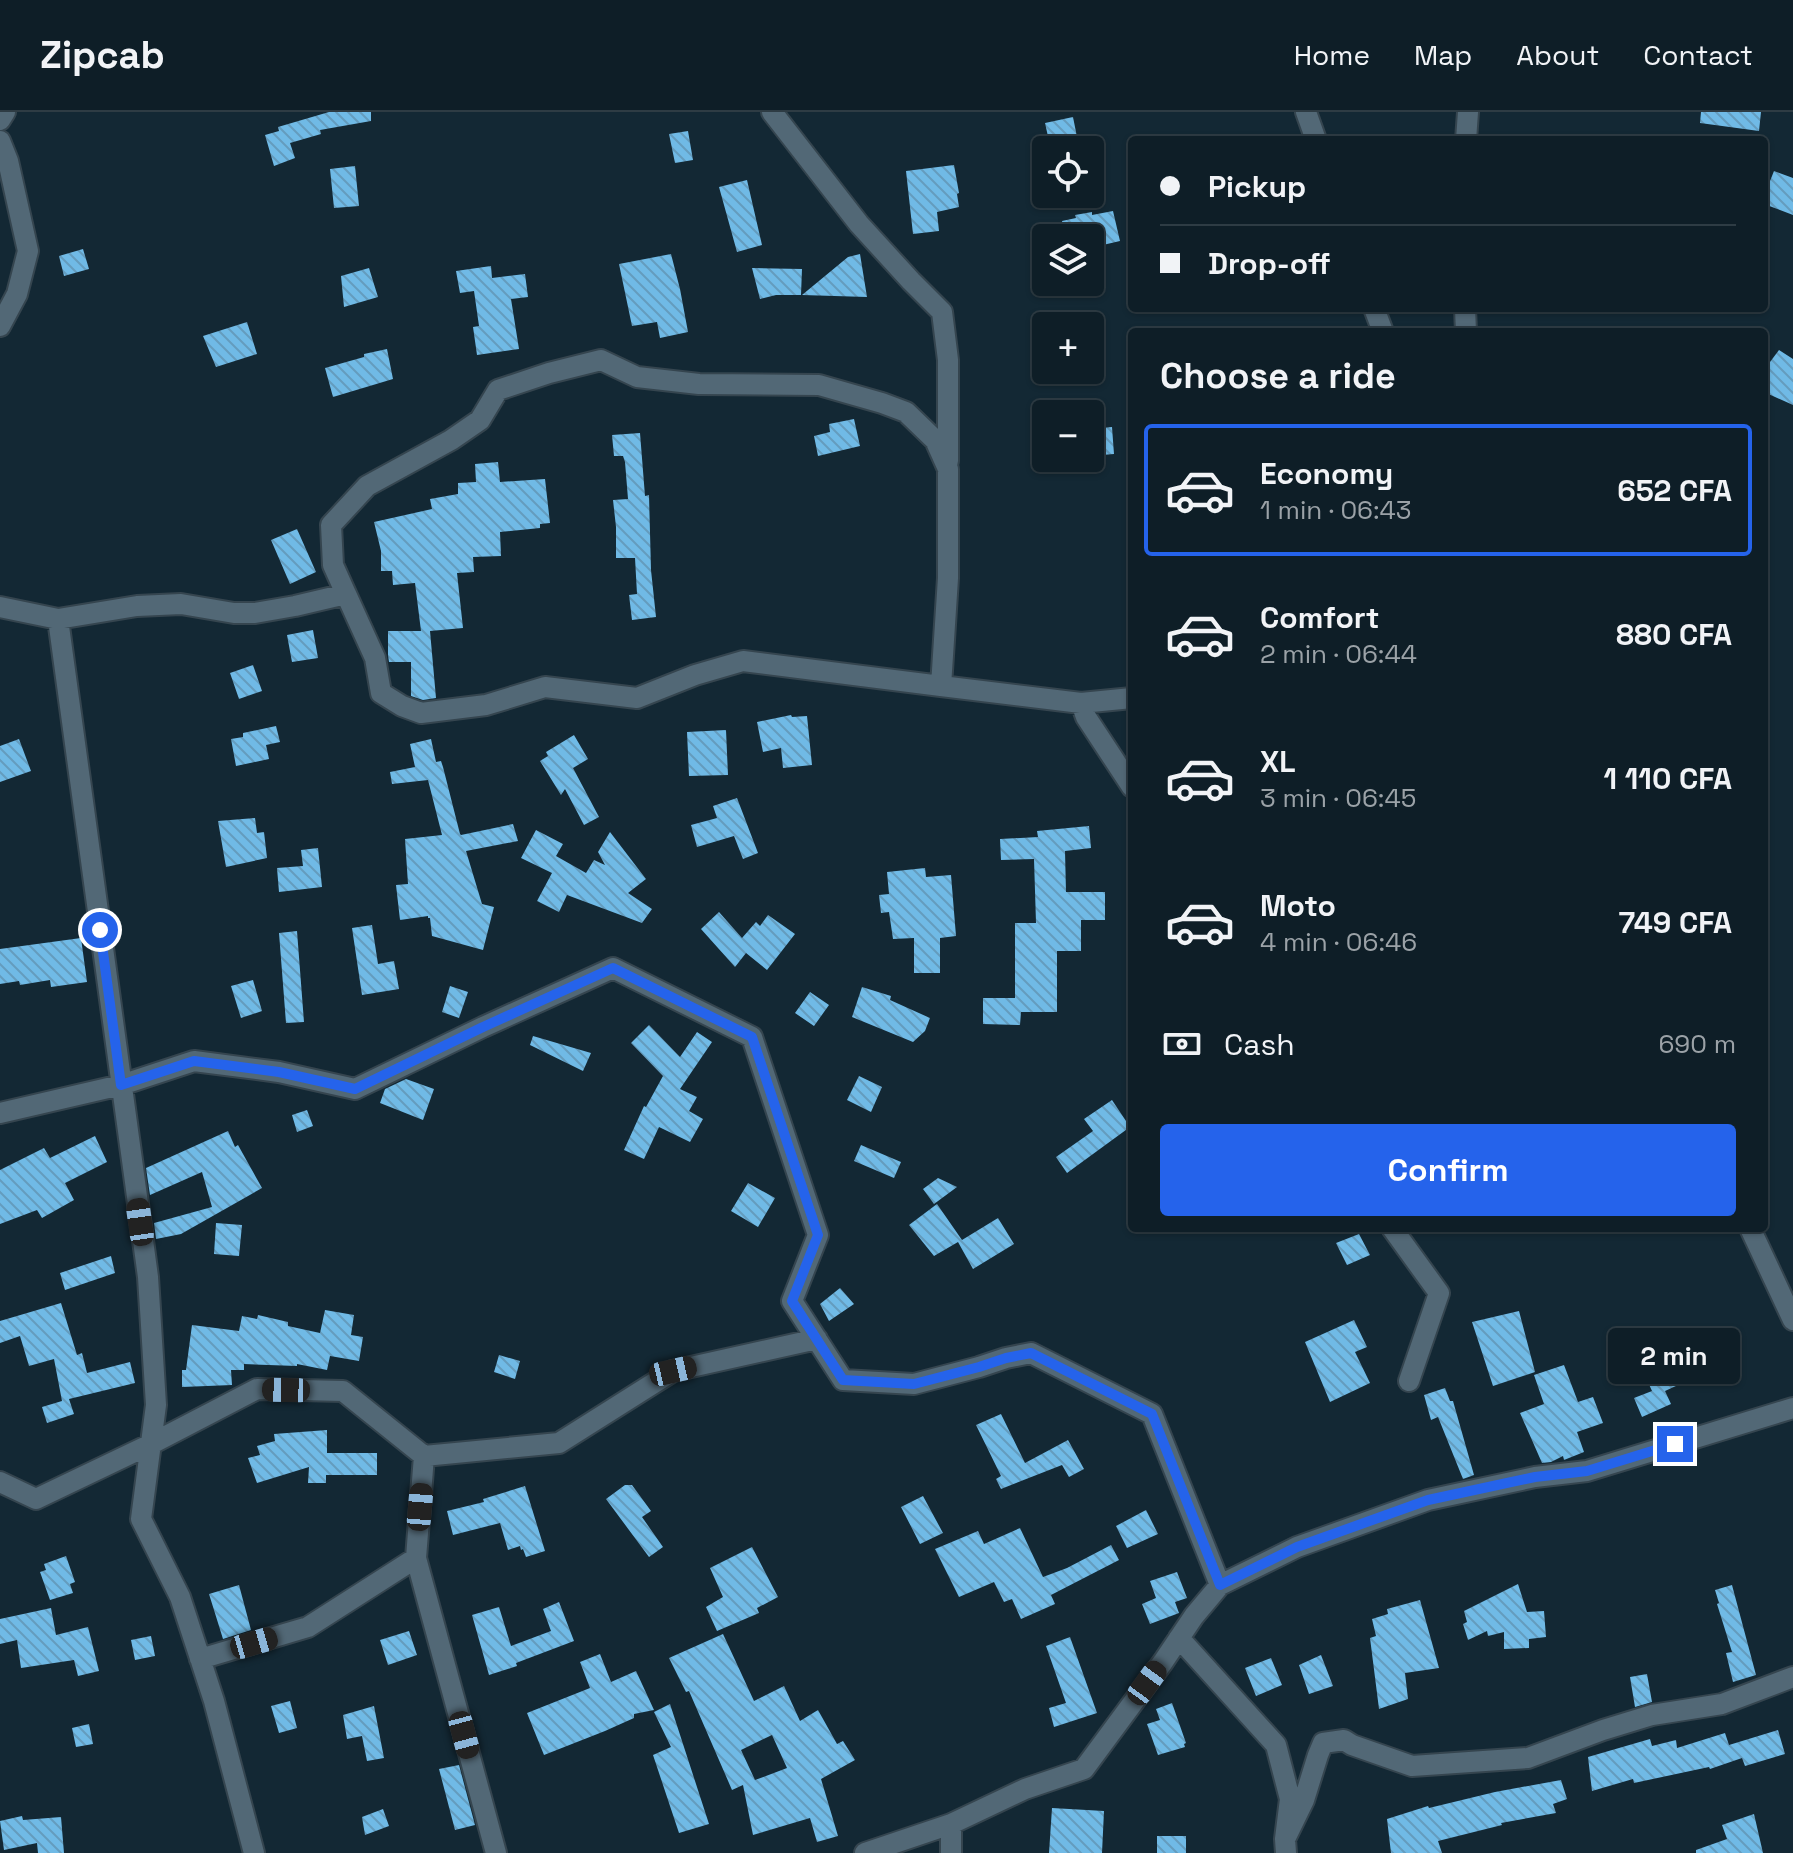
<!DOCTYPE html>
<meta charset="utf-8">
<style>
body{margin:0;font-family:"Space Grotesk",sans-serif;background:#1c2b33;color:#f1f3f6;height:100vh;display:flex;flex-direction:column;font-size:30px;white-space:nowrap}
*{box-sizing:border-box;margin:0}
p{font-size:26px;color:#9ba2a7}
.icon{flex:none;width:44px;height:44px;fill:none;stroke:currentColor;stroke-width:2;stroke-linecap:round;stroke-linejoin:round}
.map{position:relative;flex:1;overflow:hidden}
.details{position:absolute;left:1128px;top:216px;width:640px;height:904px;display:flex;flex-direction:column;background:#0e1e27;border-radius:8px;box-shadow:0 2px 6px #0004,0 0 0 2px #2e3c44}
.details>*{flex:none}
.banner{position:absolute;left:1128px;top:24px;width:640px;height:176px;border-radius:8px;box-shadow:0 2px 6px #0004,0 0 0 2px #2e3c44;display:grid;align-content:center;height:176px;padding:0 32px;background:#0e1e27}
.buttons{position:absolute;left:1032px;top:24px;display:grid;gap:16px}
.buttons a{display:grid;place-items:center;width:72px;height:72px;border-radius:8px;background:#0e1e27;box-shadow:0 2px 6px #0004,0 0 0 2px #2e3c44;font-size:40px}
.end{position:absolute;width:36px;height:36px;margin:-18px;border:10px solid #2563eb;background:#fff;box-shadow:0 0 0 4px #fff}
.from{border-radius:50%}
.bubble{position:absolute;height:56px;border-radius:8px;background:#0e1e27;box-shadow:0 2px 6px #0004,0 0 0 2px #2e3c44;font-size:26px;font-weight:700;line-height:56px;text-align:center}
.car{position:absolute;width:24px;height:48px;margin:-24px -12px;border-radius:10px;box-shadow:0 0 6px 2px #0007;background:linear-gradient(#222 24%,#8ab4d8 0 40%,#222 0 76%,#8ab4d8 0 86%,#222 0)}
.banner b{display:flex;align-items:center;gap:28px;height:76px;font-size:30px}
.banner b+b{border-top:2px solid #2e3c44}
.banner i{width:20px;height:20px;background:#f1f3f6}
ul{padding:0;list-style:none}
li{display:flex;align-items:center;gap:24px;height:132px;margin:0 16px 12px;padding:0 16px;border:4px solid transparent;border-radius:8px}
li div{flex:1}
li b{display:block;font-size:30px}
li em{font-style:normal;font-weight:700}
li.on{border-color:#2563eb}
li>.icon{width:72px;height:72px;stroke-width:1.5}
h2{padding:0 32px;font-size:36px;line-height:96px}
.pay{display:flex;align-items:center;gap:20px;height:88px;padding:0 32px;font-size:30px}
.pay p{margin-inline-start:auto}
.action{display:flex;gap:16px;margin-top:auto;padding:16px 32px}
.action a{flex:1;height:92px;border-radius:8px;background:#2563eb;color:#fff;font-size:32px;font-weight:700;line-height:92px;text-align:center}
header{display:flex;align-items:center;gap:48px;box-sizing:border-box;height:112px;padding:0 40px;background:#0e1e27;border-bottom:2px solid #2e3c44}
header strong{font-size:38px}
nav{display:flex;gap:44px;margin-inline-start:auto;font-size:28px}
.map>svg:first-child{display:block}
</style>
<header>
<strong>Zipcab</strong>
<nav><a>Home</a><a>Map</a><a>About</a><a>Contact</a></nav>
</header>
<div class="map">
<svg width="1793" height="1741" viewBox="0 0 1793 1741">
<defs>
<pattern id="building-back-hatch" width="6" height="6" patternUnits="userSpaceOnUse" patternTransform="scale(2)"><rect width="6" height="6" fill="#70bae6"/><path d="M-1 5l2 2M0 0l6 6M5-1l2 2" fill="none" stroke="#649cbe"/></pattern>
</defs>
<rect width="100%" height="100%" fill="#132834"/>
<path fill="url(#building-back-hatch)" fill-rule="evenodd" d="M 329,0 L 371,0 L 371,9 L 320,18 L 321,22 L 290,31 L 295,46 L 274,54 L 265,23 L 279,19 L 278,15 Z
M 1701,0 L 1761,0 L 1759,19 L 1700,11 Z
M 1073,5 L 1079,35 L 1067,38 L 1051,38 L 1045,11 Z
M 688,19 L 693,48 L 675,51 L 669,22 Z
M 954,53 L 959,81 L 957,82 L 959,95 L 937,100 L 939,119 L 913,122 L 906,59 Z
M 355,54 L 359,94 L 334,96 L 330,57 Z
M 1774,59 L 1793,66 L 1793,103 L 1764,92 L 1764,72 L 1768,74 Z
M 747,68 L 762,133 L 737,140 L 719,75 Z
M 1113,99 L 1120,129 L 1090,136 L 1090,126 L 1066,126 L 1062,109 L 1076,106 L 1075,103 L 1092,100 L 1092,103 Z
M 83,137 L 89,157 L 64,164 L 59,144 Z
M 671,142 L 680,177 L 688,220 L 660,226 L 657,210 L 632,214 L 619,152 Z
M 860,142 L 867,185 L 802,183 L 848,145 Z
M 491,154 L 492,166 L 525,162 L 528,185 L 511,187 L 519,237 L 477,243 L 473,215 L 479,214 L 474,179 L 460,181 L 456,159 Z
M 369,156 L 378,185 L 344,195 L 341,164 Z
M 752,156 L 802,157 L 801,183 L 776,183 L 760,187 Z
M 247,210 L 257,242 L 216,255 L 203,224 Z
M 387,237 L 393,267 L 333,285 L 325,256 L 364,245 L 364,242 Z
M 1779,238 L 1793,247 L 1793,293 L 1764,280 L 1764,258 Z
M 854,307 L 860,334 L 818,344 L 814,324 L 830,320 L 829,312 Z
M 1112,315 L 1114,342 L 1090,344 L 1090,317 Z
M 640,321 L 645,384 L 649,383 L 651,458 L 656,505 L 632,508 L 629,483 L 637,482 L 635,446 L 616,446 L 616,415 L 613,388 L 628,387 L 625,350 L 623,344 L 614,344 L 612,323 Z
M 498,350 L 500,370 L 545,367 L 550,411 L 540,412 L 540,416 L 500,420 L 501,444 L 473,445 L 474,460 L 457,461 L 463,516 L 430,519 L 436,586 L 423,588 L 411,584 L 411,550 L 389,550 L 388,543 L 388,519 L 421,519 L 415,471 L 393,473 L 392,459 L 381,459 L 381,439 L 374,410 L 432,397 L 430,387 L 458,382 L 458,371 L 476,370 L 475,352 Z
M 297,417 L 316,460 L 290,472 L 271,428 Z
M 313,518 L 318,546 L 292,550 L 287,523 Z
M 253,553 L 262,579 L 239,587 L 230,561 Z
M 791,603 L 792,605 L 807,604 L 812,653 L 783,656 L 781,636 L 763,640 L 757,610 Z
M 276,614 L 280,630 L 266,633 L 269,647 L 236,654 L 231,627 L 243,625 L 243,621 Z
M 726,618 L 728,663 L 689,664 L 687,620 Z
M 574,623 L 588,647 L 573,656 L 599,705 L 584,713 L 565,677 L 561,683 L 540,649 L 548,644 L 546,640 Z
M 19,627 L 31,659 L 0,670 L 0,634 Z
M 431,627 L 436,650 L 441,649 L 443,655 L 460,722 L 461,723 L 513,712 L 518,729 L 466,739 L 482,792 L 494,795 L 483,838 L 432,824 L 430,806 L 428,806 L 428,804 L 400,808 L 396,773 L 408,772 L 405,727 L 442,723 L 428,668 L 392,672 L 390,660 L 415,655 L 410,632 Z
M 737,686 L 758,741 L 743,747 L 734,724 L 697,735 L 691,713 L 717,706 L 713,694 Z
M 255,706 L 257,721 L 264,720 L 267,746 L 226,755 L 218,709 Z
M 1089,714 L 1091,736 L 1065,739 L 1066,780 L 1105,780 L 1105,808 L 1081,808 L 1081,839 L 1057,839 L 1057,900 L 1021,900 L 1020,913 L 983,912 L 983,886 L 1015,886 L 1015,811 L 1036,811 L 1034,747 L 1001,748 L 1000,727 L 1038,725 L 1037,719 Z
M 536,718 L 563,732 L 556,744 L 586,761 L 594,748 L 605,753 L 598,740 L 610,720 L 646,767 L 628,781 L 652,797 L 642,811 L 567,783 L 559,800 L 537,789 L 552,761 L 521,746 Z
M 318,736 L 322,775 L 279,780 L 277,756 L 303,754 L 301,738 Z
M 925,756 L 926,765 L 951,763 L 956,824 L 940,826 L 940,861 L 914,861 L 914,826 L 893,827 L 889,800 L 881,801 L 879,783 L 889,782 L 887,760 Z
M 719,800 L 742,826 L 756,810 L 760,814 L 768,803 L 795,822 L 767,858 L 746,841 L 735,855 L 701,817 Z
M 372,813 L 378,852 L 394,849 L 399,877 L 362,883 L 352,816 Z
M 297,819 L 304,910 L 286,911 L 279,821 Z
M 81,826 L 87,870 L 51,875 L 50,868 L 20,873 L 19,869 L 0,872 L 0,837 Z
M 253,868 L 262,899 L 241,906 L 231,874 Z
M 450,874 L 468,880 L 459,906 L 442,900 Z
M 862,875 L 891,884 L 890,888 L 930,906 L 925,919 L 913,930 L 852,905 Z
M 810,880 L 829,893 L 814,914 L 795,901 Z
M 649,913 L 680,945 L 697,920 L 712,930 L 680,977 L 697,985 L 689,999 L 703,1007 L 690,1030 L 659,1015 L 644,1047 L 624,1038 L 644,994 L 646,995 L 663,964 L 631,931 Z
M 533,924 L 591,941 L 583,959 L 530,933 Z
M 859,964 L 882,975 L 871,1000 L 847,988 Z
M 406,967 L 434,977 L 423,1008 L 380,991 L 385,977 Z
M 1112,988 L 1130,1015 L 1067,1061 L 1056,1045 L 1093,1019 L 1084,1007 Z
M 307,998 L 313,1014 L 297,1020 L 292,1003 Z
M 228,1019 L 235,1035 L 238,1033 L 262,1076 L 181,1122 L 156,1127 L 154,1111 L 212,1095 L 202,1060 L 150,1083 L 146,1056 Z
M 95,1024 L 107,1050 L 65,1071 L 74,1088 L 42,1106 L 37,1098 L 0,1112 L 0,1058 L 44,1036 L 50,1046 Z
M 861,1033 L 901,1050 L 894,1066 L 854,1049 Z
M 938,1066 L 957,1075 L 934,1092 L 923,1077 Z
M 748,1071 L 775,1086 L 758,1115 L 731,1099 Z
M 937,1092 L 962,1128 L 998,1106 L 1014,1132 L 973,1157 L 958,1130 L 934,1144 L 909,1113 Z
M 216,1111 L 242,1113 L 239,1144 L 214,1142 Z
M 1359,1122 L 1370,1143 L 1347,1153 L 1336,1131 Z
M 111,1144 L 115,1161 L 65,1178 L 60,1161 Z
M 840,1176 L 854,1192 L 829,1209 L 820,1192 Z
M 61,1191 L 77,1243 L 82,1241 L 87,1261 L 130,1250 L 135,1271 L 69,1287 L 74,1302 L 47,1311 L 42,1295 L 62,1289 L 54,1247 L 29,1254 L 20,1224 L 0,1231 L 0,1209 Z
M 325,1198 L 354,1203 L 351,1223 L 363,1225 L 359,1249 L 330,1244 L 327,1258 L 297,1252 L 297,1254 L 244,1252 L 244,1258 L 231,1258 L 232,1273 L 182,1275 L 182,1258 L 186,1258 L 192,1213 L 239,1219 L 242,1204 L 257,1207 L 258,1203 L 288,1210 L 288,1214 L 320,1221 Z
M 1519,1199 L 1535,1260 L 1493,1274 L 1472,1210 Z
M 1354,1208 L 1367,1235 L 1355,1240 L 1370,1271 L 1330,1290 L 1305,1230 Z
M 499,1243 L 520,1249 L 515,1267 L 494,1260 Z
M 1682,1252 L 1689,1268 L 1665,1279 L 1671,1292 L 1642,1305 L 1634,1286 L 1652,1279 L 1647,1268 Z
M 1564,1253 L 1578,1290 L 1593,1285 L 1603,1311 L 1577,1320 L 1584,1340 L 1564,1348 L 1563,1344 L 1551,1350 L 1542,1351 L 1520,1301 L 1544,1292 L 1534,1263 Z
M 1445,1276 L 1450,1289 L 1453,1289 L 1474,1363 L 1463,1367 L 1438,1305 L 1431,1308 L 1424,1283 Z
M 1001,1302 L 1025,1351 L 1068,1328 L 1084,1357 L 1069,1365 L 1062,1353 L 1001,1377 L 996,1367 L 1001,1364 L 976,1313 Z
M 327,1318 L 327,1341 L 377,1341 L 377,1363 L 326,1363 L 326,1371 L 308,1371 L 309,1355 L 257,1371 L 248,1346 L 260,1343 L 257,1334 L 275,1329 L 274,1322 Z
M 625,1373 L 632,1373 L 651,1399 L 642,1405 L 663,1435 L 649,1445 L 606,1387 Z
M 525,1374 L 545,1439 L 526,1445 L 523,1437 L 521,1438 L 520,1434 L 508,1438 L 500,1411 L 453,1423 L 447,1399 L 484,1390 L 483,1387 Z
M 923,1384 L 943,1421 L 920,1432 L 901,1395 Z
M 1146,1398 L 1158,1422 L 1127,1436 L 1116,1414 Z
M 1020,1416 L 1043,1465 L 1067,1456 L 1111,1433 L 1119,1448 L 1051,1483 L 1055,1492 L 1021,1507 L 1012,1487 L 1004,1490 L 994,1470 L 959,1485 L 935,1437 L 978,1419 L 984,1432 Z
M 752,1435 L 778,1485 L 757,1496 L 759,1501 L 717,1519 L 706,1495 L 723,1485 L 710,1456 Z
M 66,1444 L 75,1470 L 70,1472 L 73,1481 L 50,1488 L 40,1460 L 46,1458 L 44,1452 Z
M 1177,1460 L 1187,1486 L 1175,1490 L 1179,1501 L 1150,1512 L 1142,1492 L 1156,1486 L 1150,1469 Z
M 1518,1472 L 1527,1500 L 1544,1499 L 1546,1525 L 1529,1527 L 1529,1536 L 1504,1537 L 1504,1520 L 1488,1524 L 1487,1519 L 1468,1528 L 1463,1512 L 1467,1510 L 1464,1499 Z
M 239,1473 L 251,1518 L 223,1527 L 209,1482 Z
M 1732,1473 L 1756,1563 L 1733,1570 L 1726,1541 L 1732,1540 L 1717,1492 L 1719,1491 L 1715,1478 Z
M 1420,1488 L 1439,1556 L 1405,1561 L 1408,1587 L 1379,1597 L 1370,1526 L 1376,1524 L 1372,1507 L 1388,1502 L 1387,1497 Z
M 559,1490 L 574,1529 L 516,1551 L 517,1554 L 489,1563 L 472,1503 L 499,1495 L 511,1534 L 551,1519 L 543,1497 Z
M 51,1496 L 56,1523 L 88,1515 L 99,1559 L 78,1564 L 74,1548 L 21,1556 L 17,1528 L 0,1532 L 0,1507 Z
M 409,1519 L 417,1543 L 388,1553 L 380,1528 Z
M 723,1522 L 754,1589 L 784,1574 L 800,1609 L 818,1598 L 837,1632 L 843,1629 L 855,1648 L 821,1667 L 838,1724 L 817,1730 L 810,1706 L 753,1723 L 743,1673 L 732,1678 L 689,1579 L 686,1580 L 669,1546 ZM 772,1623 L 787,1656 L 755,1668 L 741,1638 Z
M 151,1524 L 155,1544 L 135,1548 L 131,1528 Z
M 1070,1525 L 1097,1601 L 1054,1615 L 1049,1596 L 1066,1591 L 1046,1534 Z
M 600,1542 L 611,1570 L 636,1559 L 654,1598 L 634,1602 L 634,1606 L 605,1619 L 544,1643 L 527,1601 L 590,1576 L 580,1550 Z
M 1321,1543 L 1333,1574 L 1309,1582 L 1299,1553 Z
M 1271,1546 L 1282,1573 L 1256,1584 L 1245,1556 Z
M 1647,1562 L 1652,1590 L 1635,1595 L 1630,1565 Z
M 290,1589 L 297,1616 L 279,1621 L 271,1594 Z
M 1172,1591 L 1186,1631 L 1184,1632 L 1185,1635 L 1158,1643 L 1147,1612 L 1160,1608 L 1156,1597 Z
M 670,1592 L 709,1712 L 679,1721 L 653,1643 L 671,1635 L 654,1600 Z
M 374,1594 L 384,1646 L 367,1649 L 362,1624 L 347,1627 L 343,1603 Z
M 89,1612 L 93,1632 L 76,1635 L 72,1616 Z
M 1778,1618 L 1785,1642 L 1745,1654 L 1742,1646 L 1710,1657 L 1709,1655 L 1634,1671 L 1633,1667 L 1592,1679 L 1588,1645 L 1650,1627 L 1652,1634 L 1676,1628 L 1677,1636 L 1725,1621 L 1729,1633 Z
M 459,1653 L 475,1713 L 455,1718 L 439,1657 Z
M 1561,1668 L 1567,1687 L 1553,1692 L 1556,1701 L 1501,1711 L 1502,1713 L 1438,1729 L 1442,1741 L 1391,1741 L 1387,1707 L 1428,1694 L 1429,1696 L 1495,1680 Z
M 1052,1696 L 1104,1699 L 1102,1741 L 1049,1741 Z
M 383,1697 L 389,1714 L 365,1723 L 362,1705 Z
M 1754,1702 L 1763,1741 L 1696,1741 L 1696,1738 L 1727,1727 L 1722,1713 Z
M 22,1704 L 23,1708 L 61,1705 L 64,1741 L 38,1741 L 37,1731 L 4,1738 L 0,1709 Z
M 1157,1724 L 1186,1724 L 1186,1741 L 1157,1741 Z"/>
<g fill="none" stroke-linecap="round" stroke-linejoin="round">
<g stroke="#35454f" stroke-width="24">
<path id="minor" d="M 772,0 L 859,112 L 911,169 L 942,200 L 948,248 L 948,349
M 1306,0 L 1316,28
M 0,8 L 5,0
M 1466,28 L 1468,0
M 0,29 L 8,49 L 28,139 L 17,182 L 0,214
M 1374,196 L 1383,220
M 1465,196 L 1466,220
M 346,482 L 333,453 L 331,413 L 367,374 L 451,328 L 480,308 L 498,278 L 549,261 L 601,248 L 637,265 L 699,272 L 819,273 L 882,291 L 906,300 L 935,328 L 948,357 L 948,466 L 941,574 L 1081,591 L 1132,586
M 0,495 L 58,507 L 137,494 L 181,492 L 234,501 L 255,501 L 295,494 L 346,482 L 375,546 L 381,581 L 402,594 L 421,601 L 486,593 L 545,575 L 637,586 L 695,563 L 743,549 L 941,574
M 58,507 L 148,1165 L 156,1293 L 141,1407 L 180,1485 L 214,1589 L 254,1741
M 1081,591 L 1086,605 L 1132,675
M 0,1001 L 121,973 L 194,949 L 279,960 L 355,977 L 483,915 L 613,856 L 752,925 L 818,1123 L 792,1189 L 843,1268 L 914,1272 L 979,1255 L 1006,1246 L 1031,1241 L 1152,1302 L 1220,1473
M 1392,1116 L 1439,1181 L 1409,1269
M 1750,1116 L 1793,1208
M 0,1370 L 36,1387 L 151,1332 L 257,1277 L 343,1279 L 424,1344 L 559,1331 L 673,1259 L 817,1227
M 416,1446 L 496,1741
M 1179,1526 L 1276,1633 L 1290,1687 L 1285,1727 L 1286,1741
M 200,1547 L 308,1515 L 416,1446 L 424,1344
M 951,1712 L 951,1741
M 1285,1727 L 1304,1688 L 1318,1643 L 1323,1631 L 1344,1628 L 1352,1633 L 1412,1654 L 1528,1646 L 1603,1618 L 1652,1603 L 1722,1592 L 1793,1565
M 865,1741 L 951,1712 L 1025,1677 L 1084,1657 L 1163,1550 L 1194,1504 L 1220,1473 L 1297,1435 L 1428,1388 L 1535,1365 L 1587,1359 L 1793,1296"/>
</g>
<use href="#minor" stroke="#526876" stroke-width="20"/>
</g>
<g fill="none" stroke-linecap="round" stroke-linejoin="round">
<path stroke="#2563eb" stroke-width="10" d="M 100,818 L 121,973 L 194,949 L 279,960 L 355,977 L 483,915 L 613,856 L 752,925 L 818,1123 L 792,1189 L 843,1268 L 914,1272 L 979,1255 L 1006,1246 L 1031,1241 L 1152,1302 L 1220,1473 L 1297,1435 L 1428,1388 L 1535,1365 L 1587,1359 L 1675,1332"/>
</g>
</svg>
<div class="buttons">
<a><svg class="icon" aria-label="locate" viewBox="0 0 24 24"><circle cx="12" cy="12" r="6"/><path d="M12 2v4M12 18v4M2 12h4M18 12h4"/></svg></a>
<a><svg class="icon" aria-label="layers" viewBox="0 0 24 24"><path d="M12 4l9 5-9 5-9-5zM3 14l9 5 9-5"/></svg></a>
<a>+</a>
<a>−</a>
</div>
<i class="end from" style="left:100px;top:818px"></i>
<i class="end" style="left:1675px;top:1332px"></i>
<div class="bubble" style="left:1608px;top:1216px;width:132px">2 min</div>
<i class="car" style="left:140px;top:1110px;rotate:352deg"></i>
<i class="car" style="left:673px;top:1259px;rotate:77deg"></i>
<i class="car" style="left:286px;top:1278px;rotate:271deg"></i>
<i class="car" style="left:420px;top:1395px;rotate:5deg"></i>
<i class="car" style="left:254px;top:1531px;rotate:74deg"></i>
<i class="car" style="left:1147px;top:1571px;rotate:36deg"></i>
<i class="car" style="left:464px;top:1623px;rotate:165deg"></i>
<div class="banner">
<b><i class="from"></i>Pickup</b>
<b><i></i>Drop-off</b>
</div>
<section class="details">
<h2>Choose a ride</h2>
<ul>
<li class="on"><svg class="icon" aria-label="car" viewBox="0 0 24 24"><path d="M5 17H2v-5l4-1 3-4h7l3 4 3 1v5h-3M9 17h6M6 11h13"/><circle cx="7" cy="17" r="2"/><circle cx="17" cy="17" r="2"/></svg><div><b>Economy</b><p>1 min · 06:43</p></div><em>652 CFA</em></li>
<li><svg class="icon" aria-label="car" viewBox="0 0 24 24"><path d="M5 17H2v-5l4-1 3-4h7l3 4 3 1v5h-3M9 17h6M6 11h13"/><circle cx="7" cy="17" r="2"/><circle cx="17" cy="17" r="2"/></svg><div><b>Comfort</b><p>2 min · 06:44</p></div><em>880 CFA</em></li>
<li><svg class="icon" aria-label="car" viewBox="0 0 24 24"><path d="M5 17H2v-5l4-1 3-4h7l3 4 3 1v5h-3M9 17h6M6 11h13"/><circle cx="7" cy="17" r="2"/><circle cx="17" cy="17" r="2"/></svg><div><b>XL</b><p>3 min · 06:45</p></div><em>1 110 CFA</em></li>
<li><svg class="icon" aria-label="car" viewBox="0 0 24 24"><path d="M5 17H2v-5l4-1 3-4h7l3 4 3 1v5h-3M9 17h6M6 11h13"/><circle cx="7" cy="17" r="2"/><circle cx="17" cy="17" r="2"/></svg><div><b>Moto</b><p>4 min · 06:46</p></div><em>749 CFA</em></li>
</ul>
<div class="pay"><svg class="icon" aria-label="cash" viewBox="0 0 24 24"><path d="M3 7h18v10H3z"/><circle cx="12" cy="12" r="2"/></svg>Cash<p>690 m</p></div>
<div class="action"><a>Confirm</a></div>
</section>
</div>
